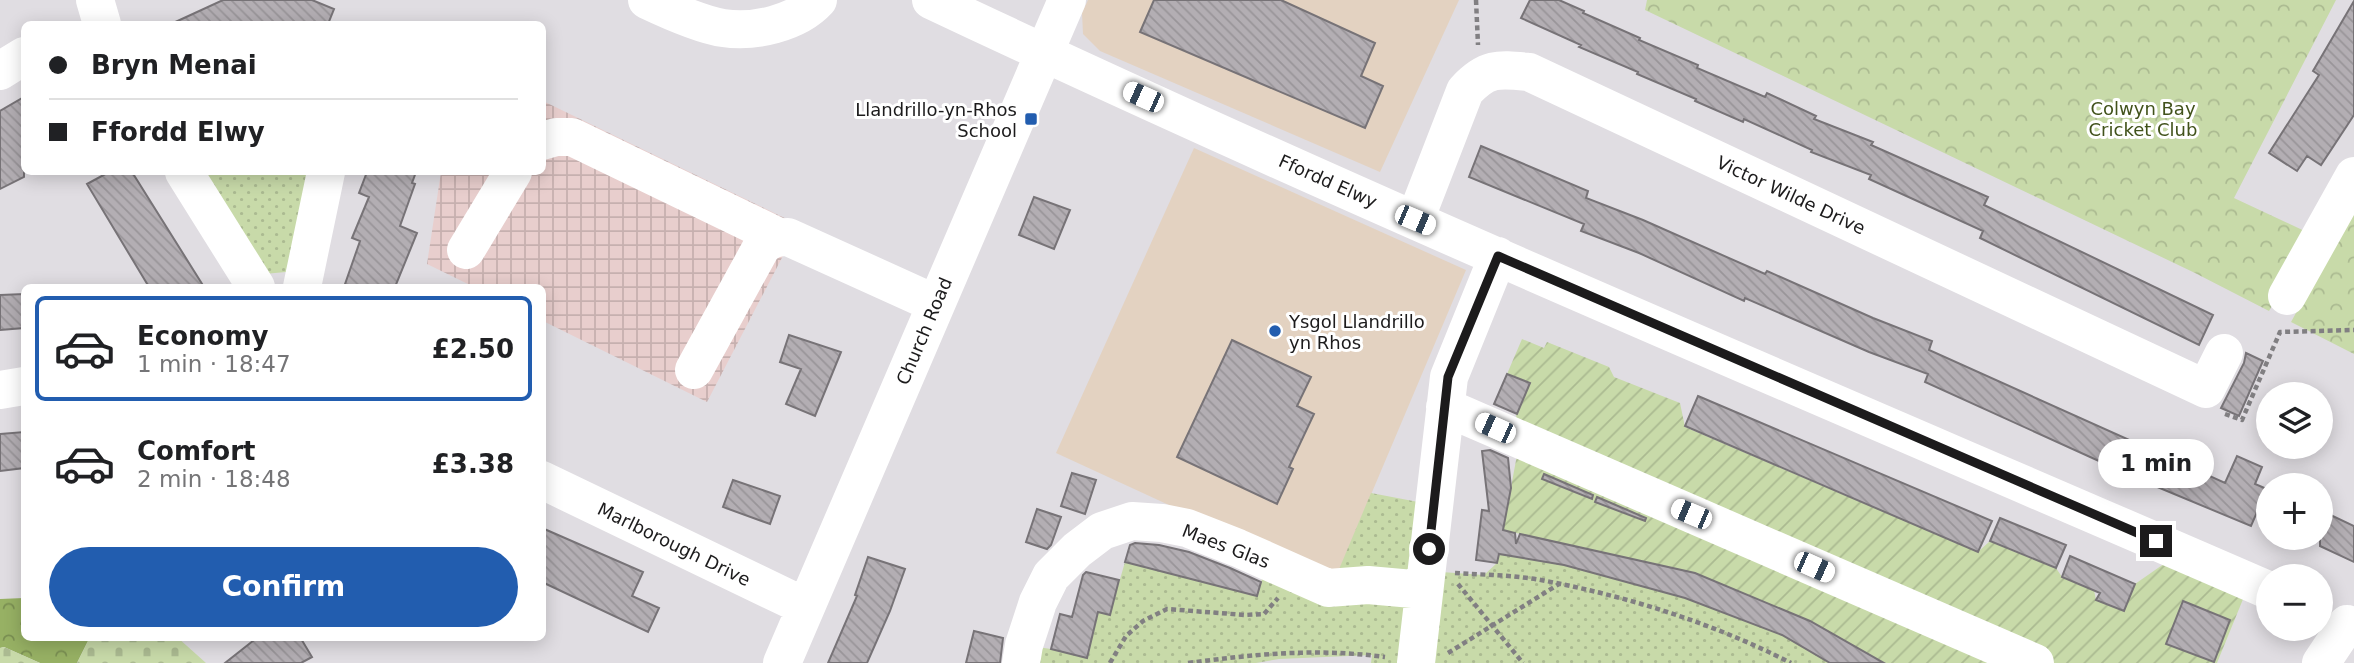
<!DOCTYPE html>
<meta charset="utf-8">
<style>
body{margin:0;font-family:"DejaVu Sans",sans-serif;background:#f2f2f2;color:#202124;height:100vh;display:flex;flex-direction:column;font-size:26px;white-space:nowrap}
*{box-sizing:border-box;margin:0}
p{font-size:23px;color:#757577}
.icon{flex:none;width:38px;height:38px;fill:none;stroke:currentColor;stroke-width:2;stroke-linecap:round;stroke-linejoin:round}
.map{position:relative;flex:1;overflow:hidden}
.details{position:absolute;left:21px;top:284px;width:525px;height:357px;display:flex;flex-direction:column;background:#fff;border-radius:10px;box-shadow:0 4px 18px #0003}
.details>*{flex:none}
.top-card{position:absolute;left:21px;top:21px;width:525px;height:154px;border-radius:10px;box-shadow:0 4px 18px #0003;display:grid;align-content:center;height:154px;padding:0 28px;background:#fff}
.tools{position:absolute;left:2256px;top:382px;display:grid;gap:14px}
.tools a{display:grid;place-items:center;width:77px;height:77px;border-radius:50%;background:#fff;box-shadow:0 4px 18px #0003;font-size:35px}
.end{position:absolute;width:32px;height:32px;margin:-16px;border:9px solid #1c1b1c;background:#fff;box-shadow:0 0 0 4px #fff}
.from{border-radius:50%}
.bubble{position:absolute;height:49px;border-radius:24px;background:#fff;box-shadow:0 4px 18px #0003;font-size:23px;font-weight:600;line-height:49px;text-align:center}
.car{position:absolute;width:21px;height:42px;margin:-21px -10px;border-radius:9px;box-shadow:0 0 5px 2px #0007;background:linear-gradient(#fff 24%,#345 0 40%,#fff 0 76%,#345 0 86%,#fff 0)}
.top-card b{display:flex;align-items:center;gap:24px;height:66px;font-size:26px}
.top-card b+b{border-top:2px solid #e0e0e0}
.top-card i{width:18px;height:18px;background:#202124}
ul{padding:12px 0 0;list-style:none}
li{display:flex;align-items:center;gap:21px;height:105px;margin:0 14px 10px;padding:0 14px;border:4px solid transparent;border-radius:10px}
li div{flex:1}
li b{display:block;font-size:26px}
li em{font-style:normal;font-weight:600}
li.active{border-color:#225daf}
li>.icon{width:63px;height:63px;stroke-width:1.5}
.primary-button{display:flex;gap:14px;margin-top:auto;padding:14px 28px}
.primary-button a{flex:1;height:80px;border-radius:42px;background:#225daf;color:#fff;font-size:28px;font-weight:600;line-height:80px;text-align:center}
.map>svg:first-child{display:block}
</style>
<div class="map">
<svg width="2354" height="663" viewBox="0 0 2354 663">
<defs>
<pattern id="industrial-grid" width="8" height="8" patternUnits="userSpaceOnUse" patternTransform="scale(1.75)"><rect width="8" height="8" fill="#e8cecd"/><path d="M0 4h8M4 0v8" fill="none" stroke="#c6b0af"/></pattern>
<pattern id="grass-dots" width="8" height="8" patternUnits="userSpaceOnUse" patternTransform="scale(1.75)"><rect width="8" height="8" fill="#c8daa9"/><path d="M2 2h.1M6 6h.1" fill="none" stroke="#abba91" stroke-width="1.8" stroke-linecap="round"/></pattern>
<pattern id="forest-crowns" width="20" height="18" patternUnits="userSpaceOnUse" patternTransform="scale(1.75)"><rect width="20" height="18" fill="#97b164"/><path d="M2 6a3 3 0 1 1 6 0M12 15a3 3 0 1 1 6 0" fill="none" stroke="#7a8f52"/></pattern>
<pattern id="cemetery-stones" width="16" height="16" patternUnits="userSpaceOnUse" patternTransform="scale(1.75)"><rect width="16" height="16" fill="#c8daa9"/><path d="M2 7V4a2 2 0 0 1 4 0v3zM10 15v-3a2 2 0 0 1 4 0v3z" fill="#abba91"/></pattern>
<pattern id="park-crowns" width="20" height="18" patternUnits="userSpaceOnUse" patternTransform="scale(1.75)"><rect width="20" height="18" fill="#c8daa9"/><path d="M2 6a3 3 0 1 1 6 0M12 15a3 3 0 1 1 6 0" fill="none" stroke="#abba91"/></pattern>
<pattern id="garden-furrows" width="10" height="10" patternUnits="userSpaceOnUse" patternTransform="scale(1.75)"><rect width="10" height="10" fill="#c8daa9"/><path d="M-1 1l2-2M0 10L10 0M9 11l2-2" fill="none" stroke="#abba91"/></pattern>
<pattern id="building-back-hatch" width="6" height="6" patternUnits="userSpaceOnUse" patternTransform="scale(1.75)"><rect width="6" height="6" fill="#b3aeb3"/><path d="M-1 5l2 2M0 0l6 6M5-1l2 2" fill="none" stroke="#999599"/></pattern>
</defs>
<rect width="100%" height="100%" fill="#e0dde2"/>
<path fill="url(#industrial-grid)" d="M 543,101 L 799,225 L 707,402 L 543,321 L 542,287 L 474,287 L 427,264 L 441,172 L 542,172 Z"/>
<path fill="#e3d2c1" d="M 1088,0 L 1459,0 L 1380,172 L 1100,51 L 1083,34 L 1082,13 Z
M 1194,148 L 1466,270 L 1337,575 L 1323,576 L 1056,453 Z"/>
<path fill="url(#grass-dots)" d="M 204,172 L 313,172 L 286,272 L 264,274 Z
M 1371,493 L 1434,505 L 1427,571 L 1484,575 L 1497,563 L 1499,554 L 1564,565 L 1685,598 L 1782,635 L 1830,663 L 1371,663 L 1372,655 L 1279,659 L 1256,663 L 1021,663 L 1024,645 L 1051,649 L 1086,657 L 1098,612 L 1110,614 L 1125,562 L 1257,596 L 1264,572 L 1337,574 Z"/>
<path fill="url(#forest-crowns)" d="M 24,598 L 24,637 L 90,637 L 77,663 L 40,663 L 4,647 L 0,648 L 0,599 Z"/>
<path fill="url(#cemetery-stones)" d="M 90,637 L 177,637 L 206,663 L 77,663 Z
M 4,647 L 40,663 L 0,663 L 0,648 Z"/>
<path fill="url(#park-crowns)" d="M 1647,0 L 2336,0 L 2234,198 L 2311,234 L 2269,311 L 2195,273 L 1645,10 Z
M 2354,208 L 2354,354 L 2291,322 Z"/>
<path fill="url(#garden-furrows)" d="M 1522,339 L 1544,348 L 1547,342 L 1609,367 L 1614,377 L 1680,403 L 1685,427 L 1978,552 L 1990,541 L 2056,568 L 2062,577 L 2094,590 L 2096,600 L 2123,611 L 2135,584 L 2181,552 L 2250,582 L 2217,663 L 1884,663 L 1810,621 L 1695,573 L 1503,530 L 1520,439 L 1516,415 L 1530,384 L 1507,374 Z"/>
<path fill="url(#building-back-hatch)" stroke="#777377" stroke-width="2" d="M 223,0 L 312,0 L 334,9 L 328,24 L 171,24 Z
M 1154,0 L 1281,0 L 1375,43 L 1361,76 L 1383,86 L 1365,128 L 1140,32 Z
M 1530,0 L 1559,0 L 1584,11 L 1583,13 L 1640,38 L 1639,40 L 1698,65 L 1697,68 L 1765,97 L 1767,93 L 1816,116 L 1814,119 L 1873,142 L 1871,145 L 1988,197 L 1984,205 L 2213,315 L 2199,345 L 1980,238 L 1983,231 L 1869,179 L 1871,175 L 1811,152 L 1812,150 L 1744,119 L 1743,122 L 1695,101 L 1696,99 L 1637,74 L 1638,72 L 1579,47 L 1581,45 L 1521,18 Z
M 2354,1 L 2354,115 L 2321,165 L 2307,156 L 2297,171 L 2269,153 L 2319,75 L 2313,71 Z
M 24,97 L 24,177 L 0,189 L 0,111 Z
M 1481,146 L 1588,191 L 1586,198 L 1643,220 L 1765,274 L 1767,271 L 1873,318 L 1932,341 L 1929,350 L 2225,483 L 2237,456 L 2262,467 L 2255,484 L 2267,489 L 2251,526 L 2143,481 L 1925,382 L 1928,374 L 1869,352 L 1745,298 L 1744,301 L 1639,253 L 1581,231 L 1584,224 L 1469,177 Z
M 109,172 L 132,172 L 204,287 L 149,287 L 87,184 Z
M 367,172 L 416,172 L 412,183 L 415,184 L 400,226 L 417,233 L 395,287 L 344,287 L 360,241 L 352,238 L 369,197 L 359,193 Z
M 1034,197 L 1070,210 L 1054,249 L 1019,235 Z
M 24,294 L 24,328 L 0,330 L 0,295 Z
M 789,335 L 841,352 L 815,416 L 786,404 L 801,369 L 780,362 Z
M 1232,340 L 1311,377 L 1297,406 L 1314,414 L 1289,467 L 1293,469 L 1277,504 L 1177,457 Z
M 2246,353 L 2263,361 L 2239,416 L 2221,408 L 2244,363 Z
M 1507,374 L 1530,383 L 1517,414 L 1494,404 Z
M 1698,396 L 1992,521 L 1978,552 L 1685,426 Z
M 24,432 L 24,468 L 0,471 L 0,434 Z
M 1490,450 L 1508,458 L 1511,488 L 1503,530 L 1515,533 L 1516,544 L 1520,534 L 1695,573 L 1810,621 L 1884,663 L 1830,663 L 1782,635 L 1685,598 L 1564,565 L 1499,554 L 1497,563 L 1476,560 L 1482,510 L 1489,511 L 1482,451 Z
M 1072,473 L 1096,480 L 1085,514 L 1061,506 Z
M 1544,474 L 1593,495 L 1592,499 L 1542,479 Z
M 733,480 L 780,496 L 770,524 L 723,507 Z
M 1597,497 L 1646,518 L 1645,521 L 1595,502 Z
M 1037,509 L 1061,517 L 1051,545 L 1047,549 L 1026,542 Z
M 2320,510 L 2354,526 L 2354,562 L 2320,546 Z
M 2000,518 L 2066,545 L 2056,568 L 1990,541 Z
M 542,528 L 643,572 L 632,596 L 659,608 L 648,632 L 542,582 Z
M 1135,543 L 1159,545 L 1189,552 L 1230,568 L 1261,582 L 1257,596 L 1125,562 L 1130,545 Z
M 2070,556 L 2135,584 L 2124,611 L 2096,600 L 2100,593 L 2062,577 Z
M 868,557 L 905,569 L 890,611 L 867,663 L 828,663 L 857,596 L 855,595 Z
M 1086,572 L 1119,580 L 1110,615 L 1098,612 L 1087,658 L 1051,649 L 1060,614 L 1072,617 L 1083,575 Z
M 2183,601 L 2230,620 L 2214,662 L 2166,644 Z
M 974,631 L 1003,638 L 1000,663 L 966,663 Z
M 258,637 L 300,637 L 312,657 L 301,663 L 225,663 Z"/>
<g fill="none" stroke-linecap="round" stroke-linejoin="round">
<path stroke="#817f82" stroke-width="4.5" stroke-dasharray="5 3.5" stroke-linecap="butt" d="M 1476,0 L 1478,45
M 2225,414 L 2242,420 L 2280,332 L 2354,330
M 1455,573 C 1485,575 1517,575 1546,581 C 1630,597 1715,624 1791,663
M 1458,584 L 1523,663
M 1448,653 L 1559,584
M 1110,663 L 1126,636 L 1143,621 L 1167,609 L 1245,615 L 1264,614 L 1278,598
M 1188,663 C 1256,654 1316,648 1385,657"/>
<path stroke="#fff" stroke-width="38" d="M 95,0 L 102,24
M 647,0 C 666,9 703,25 723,28 C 754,33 797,23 818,0
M 931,0 C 1371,208 1821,396 2268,590
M 0,71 L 24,56
M 542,141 L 556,137 L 572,137 L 779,237
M 184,172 L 256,287
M 1415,220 L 1465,91 C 1487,67 1499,69 1529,72 L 2206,389 L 2224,353
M 466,250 L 513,172
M 302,287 L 326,172
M 2287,296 L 2354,176
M 694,370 L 761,248 C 769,239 777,237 788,237 L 936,304
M 0,390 L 24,386
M 1445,407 L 2035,663
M 542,480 L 806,607
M 782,663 L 1067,0
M 1021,663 L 1024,645 L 1038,602 L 1051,576 L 1077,550 L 1102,531 L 1132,521 L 1162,523 L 1187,528 L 1238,548 L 1328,588 L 1368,585 L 1424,590
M 1416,663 L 1449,377 L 1498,256
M 2321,663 L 2347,624"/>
</g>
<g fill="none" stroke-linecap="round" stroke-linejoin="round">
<path stroke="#1c1b1c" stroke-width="9" d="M 1429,549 L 1448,377 L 1498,256 L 2156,541"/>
</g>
<g fill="#225daf" stroke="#fff" stroke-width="2.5">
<rect x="1024" y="112" width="14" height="14" rx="3.5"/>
<circle cx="1275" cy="331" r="7"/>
</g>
<g text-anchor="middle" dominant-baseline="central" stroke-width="6" stroke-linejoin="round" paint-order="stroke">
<g font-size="18" fill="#41521b" stroke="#fff">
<text x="2143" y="108">Colwyn Bay<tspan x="2143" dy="21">Cricket Club</tspan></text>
</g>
<g font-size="18" fill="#1c1b1c" stroke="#fff" text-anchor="end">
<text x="1017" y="109">Llandrillo-yn-Rhos<tspan x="1017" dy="21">School</tspan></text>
<text x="1289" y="321" text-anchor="start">Ysgol Llandrillo<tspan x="1289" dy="21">yn Rhos</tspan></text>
</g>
<g font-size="18" fill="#1c1b1c" stroke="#fff">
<text transform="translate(1328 181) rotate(24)">Ffordd Elwy</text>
<text transform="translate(1791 195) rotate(25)">Victor Wilde Drive</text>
<text transform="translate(924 331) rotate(-67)">Church Road</text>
<text transform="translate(674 544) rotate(26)">Marlborough Drive</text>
<text transform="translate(1226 546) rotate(21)">Maes Glas</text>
</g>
</g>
</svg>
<div class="tools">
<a><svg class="icon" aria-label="layers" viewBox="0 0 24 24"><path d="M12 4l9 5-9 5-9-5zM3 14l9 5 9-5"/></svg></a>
<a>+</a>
<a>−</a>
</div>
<i class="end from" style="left:1429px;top:549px"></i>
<i class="end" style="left:2156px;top:541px"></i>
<div class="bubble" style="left:2098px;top:439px;width:116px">1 min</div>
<i class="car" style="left:1143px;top:97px;rotate:294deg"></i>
<i class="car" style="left:1415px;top:220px;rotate:113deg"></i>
<i class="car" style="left:1495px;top:428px;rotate:294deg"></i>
<i class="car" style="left:1691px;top:514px;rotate:293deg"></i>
<i class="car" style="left:1814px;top:567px;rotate:114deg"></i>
<div class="top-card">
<b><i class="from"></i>Bryn Menai</b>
<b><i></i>Ffordd Elwy</b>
</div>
<section class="details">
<ul>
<li class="active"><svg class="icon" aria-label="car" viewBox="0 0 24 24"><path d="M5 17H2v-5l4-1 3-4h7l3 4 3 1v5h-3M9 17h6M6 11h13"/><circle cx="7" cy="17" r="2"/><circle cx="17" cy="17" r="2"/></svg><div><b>Economy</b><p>1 min · 18:47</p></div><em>£2.50</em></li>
<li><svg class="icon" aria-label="car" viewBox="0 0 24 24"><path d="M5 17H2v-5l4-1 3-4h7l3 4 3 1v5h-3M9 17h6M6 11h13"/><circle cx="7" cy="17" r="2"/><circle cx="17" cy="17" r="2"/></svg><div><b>Comfort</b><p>2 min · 18:48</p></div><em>£3.38</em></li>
</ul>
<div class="primary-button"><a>Confirm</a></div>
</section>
</div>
